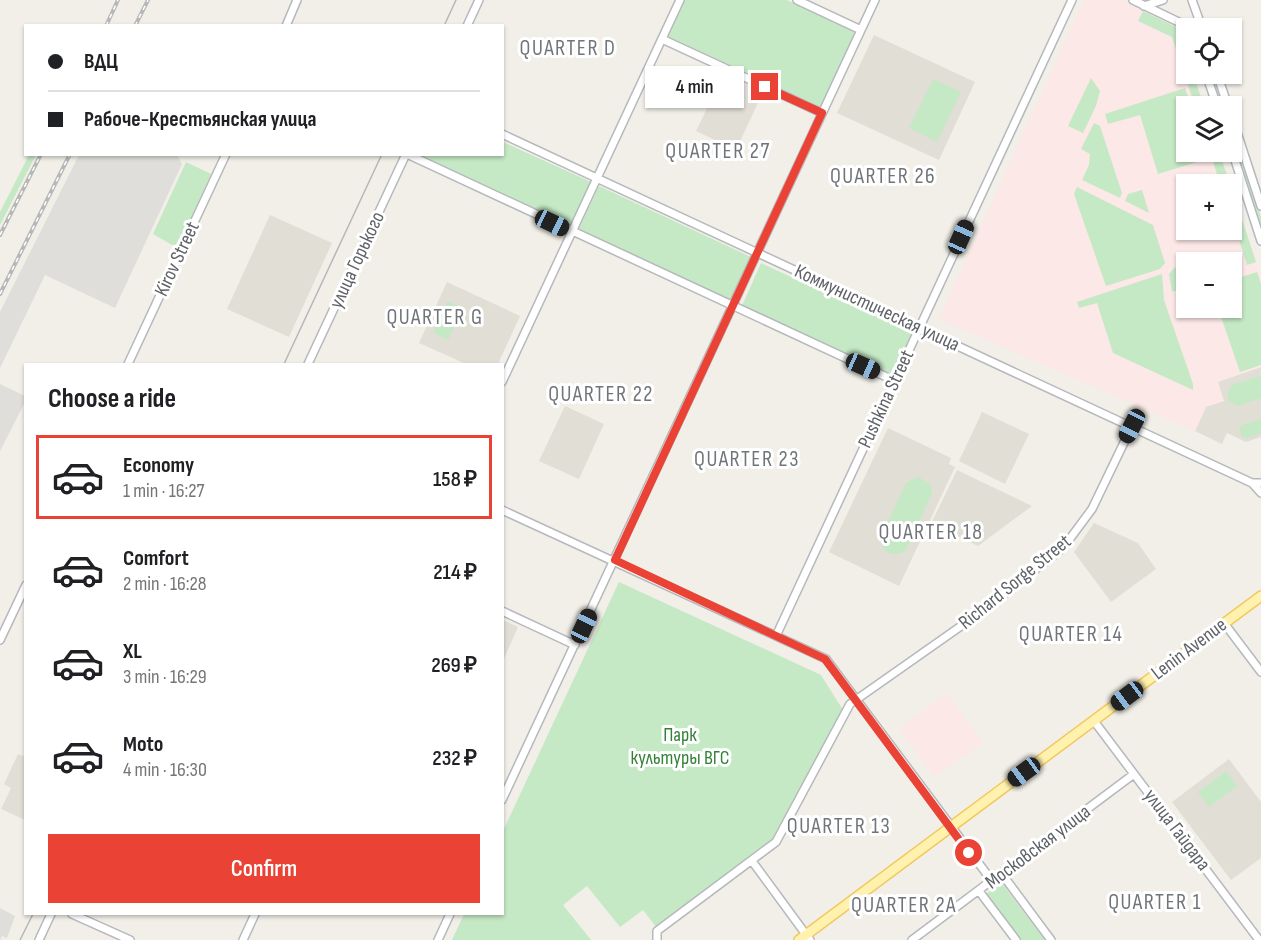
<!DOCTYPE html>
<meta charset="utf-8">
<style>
body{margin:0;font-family:"Sofia Sans Condensed",sans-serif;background:#f6f6f6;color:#202124;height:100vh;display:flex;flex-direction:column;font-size:22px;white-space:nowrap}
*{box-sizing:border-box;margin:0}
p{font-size:20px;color:#757577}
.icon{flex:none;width:33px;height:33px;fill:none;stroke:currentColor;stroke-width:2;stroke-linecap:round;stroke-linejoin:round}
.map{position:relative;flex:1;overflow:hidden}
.sheet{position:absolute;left:24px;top:363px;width:480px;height:552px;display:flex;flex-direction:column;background:#fff;border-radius:0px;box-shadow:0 2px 4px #0004}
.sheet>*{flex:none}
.top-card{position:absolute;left:24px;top:24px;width:480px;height:132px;border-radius:0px;box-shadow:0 2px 4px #0004;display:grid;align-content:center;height:132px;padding:0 24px;background:#fff}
.tools{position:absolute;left:1176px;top:18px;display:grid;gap:12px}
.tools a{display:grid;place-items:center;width:66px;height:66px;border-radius:0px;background:#fff;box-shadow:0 2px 4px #0004;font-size:30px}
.end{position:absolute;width:27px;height:27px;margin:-14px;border:8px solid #ea4335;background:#fff;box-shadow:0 0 0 3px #fff}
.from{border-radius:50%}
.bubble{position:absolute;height:42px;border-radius:0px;background:#fff;box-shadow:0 2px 4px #0004;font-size:20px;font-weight:600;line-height:42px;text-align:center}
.car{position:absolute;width:18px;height:36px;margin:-18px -9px;border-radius:8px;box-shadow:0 0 4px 2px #0007;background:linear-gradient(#222 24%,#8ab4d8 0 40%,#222 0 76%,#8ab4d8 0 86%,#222 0)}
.top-card b{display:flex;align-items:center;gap:21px;height:57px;font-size:22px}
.top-card b+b{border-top:2px solid #e0e0e0}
.top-card i{width:15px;height:15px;background:#202124}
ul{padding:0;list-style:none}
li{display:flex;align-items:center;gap:18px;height:84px;margin:0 12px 9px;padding:0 12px;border:3px solid transparent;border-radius:0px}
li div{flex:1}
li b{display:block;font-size:22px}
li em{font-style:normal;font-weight:600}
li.selected{border-color:#ea4335}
li>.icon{width:54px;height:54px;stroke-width:1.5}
h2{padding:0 24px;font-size:27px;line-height:72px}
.primary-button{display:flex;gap:12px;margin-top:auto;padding:12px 24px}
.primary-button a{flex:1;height:69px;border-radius:0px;background:#ea4335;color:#fff;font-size:24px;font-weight:600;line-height:69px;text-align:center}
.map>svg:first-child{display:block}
</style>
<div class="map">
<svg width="1261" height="940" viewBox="0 0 1261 940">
<rect width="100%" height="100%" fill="#f1efe8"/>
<path fill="#e0deda" d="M 79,155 L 177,155 L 182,164 L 115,308 L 45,275 L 0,368 L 0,312 Z
M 0,384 L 25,396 L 26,400 L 0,451 Z
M 0,908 L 15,916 L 7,938 L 2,936 L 0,940 Z"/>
<path fill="#e1ded6" d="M 874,35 L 975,82 L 939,160 L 837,113 Z
M 724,73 L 763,92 L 736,150 L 696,131 Z
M 270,215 L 332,243 L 289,337 L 227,309 Z
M 447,282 L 520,316 L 498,364 L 466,364 L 419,343 Z
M 1261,367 L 1261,437 L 1246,442 L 1227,433 L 1222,444 L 1195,431 L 1217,382 Z
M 565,406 L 604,424 L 579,479 L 539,461 Z
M 982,412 L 1029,434 L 1005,484 L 959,461 Z
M 888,428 L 951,458 L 949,464 L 955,467 L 899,586 L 829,552 Z
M 957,470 L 1032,506 L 978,546 L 931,524 Z
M 1094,523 L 1138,543 L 1156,569 L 1111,602 L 1074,552 Z
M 503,620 L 518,627 L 503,661 Z
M 18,754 L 25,757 L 25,820 L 1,809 L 11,788 L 4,784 Z
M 1229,759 L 1261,802 L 1261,858 L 1231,880 L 1172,802 Z"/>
<path fill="#fce8e6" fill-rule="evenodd" d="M 1084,0 L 1122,0 L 1179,27 L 1186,49 L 1186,74 L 1194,74 L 1205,106 L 1186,106 L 1186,152 L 1220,152 L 1231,184 L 1186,184 L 1186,230 L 1232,230 L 1232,187 L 1261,277 L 1261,367 L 1218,382 L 1224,401 L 1206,407 L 1195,431 L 939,319 ZM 1186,262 L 1232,262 L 1232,308 L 1186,308 Z
M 947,693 L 983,743 L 934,777 L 899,728 Z"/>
<path fill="#c5e8c5" d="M 684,0 L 787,0 L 855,32 L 821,107 L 667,36 Z
M 1143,11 L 1178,28 L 1186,53 L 1186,74 L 1193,74 L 1204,106 L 1195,106 L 1172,37 L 1138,21 Z
M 1091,78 L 1100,91 L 1096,106 L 1083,133 L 1068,126 Z
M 933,79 L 961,92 L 937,142 L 909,128 Z
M 1185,88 L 1191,106 L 1186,106 L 1186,152 L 1205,152 L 1207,159 L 1158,174 L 1140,115 L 1108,124 L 1105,114 Z
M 1094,123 L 1100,126 L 1122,193 L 1120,198 L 1082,180 L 1089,165 L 1090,154 L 1081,149 Z
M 1232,127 L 1261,217 L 1261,230 L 1232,140 Z
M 503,142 L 591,182 L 570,227 L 413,155 L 502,154 Z
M 1210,152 L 1219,152 L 1230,184 L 1220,184 Z
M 29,155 L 36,155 L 0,225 L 0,212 Z
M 186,162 L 211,174 L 179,244 L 172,245 L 153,234 Z
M 599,186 L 751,257 L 731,300 L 579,229 Z
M 1077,187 L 1153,225 L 1165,263 L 1160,269 L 1106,286 L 1074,194 Z
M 1232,189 L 1256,262 L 1247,265 L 1232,218 Z
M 1142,190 L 1149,213 L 1125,201 L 1128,194 Z
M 761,263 L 912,333 L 892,375 L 742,306 Z
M 1186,264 L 1186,287 L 1172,292 L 1169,274 L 1174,268 Z
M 1257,272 L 1261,284 L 1261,365 L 1240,372 L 1218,308 L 1232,308 L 1232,280 Z
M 1162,274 L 1164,300 L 1193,384 L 1193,390 L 1113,353 L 1097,303 L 1079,308 L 1077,302 Z
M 448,301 L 463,308 L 448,340 L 433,333 Z
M 1261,376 L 1261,398 L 1238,406 L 1229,402 L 1227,395 L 1232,385 Z
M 1261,419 L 1261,433 L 1247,438 L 1242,437 L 1239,429 L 1242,425 Z
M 918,477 L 930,484 L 932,493 L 906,550 C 894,558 882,553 880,539 L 906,483 Z
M 619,582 L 821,675 L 843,710 L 771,841 L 656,927 L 643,910 L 620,927 L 587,886 L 563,905 L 591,940 L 452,940 L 464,914 L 502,914 L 503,831 Z
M 1226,771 L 1237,786 L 1209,807 L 1198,792 Z
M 1001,882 L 1045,940 L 1021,940 L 986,894 Z"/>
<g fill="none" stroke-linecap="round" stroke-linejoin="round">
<g stroke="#b5b8bc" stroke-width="10">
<path id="minor" d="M 797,0 L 861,30
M 1133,0 L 1191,28
M 1192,0 L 1202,28
M 1144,6 L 1163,0
M 286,26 L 297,0
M 467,26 L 479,0
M 662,39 L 822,113
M 1206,74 L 1217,106
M 1217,74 L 1228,106
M 1232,117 L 1261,206
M 502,134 L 1252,483 L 1261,483
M 1232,151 L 1261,241
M 407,154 L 895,381
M 128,364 L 226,154
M 308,364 L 406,154
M 502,382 L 680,0
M 1252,483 L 1261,493
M 502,510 L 826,659 L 992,881
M 502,611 L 575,645
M 1224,623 L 1261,672
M 776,636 L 1072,0
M 0,640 L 26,585
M 1094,721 L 1259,940
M 502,800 L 875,0
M 752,861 L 810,940
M 1002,874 L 1051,940
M 979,891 L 1016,940
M 72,914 L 130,940
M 39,940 L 51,914
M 243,940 L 255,914
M 438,940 L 450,914
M 657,940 L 657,931 L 776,842 L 850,704 L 981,612 L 1063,548 L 1092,509 L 1132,426
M 912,940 L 1134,774"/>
</g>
<g stroke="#f2c960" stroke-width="12">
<path id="major" d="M 799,940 L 1261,596"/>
</g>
<use href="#minor" stroke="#fff" stroke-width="7"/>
<use href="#major" stroke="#fff2af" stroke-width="9"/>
<path stroke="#b6b7b8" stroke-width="1.5" d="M 444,26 L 456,0
M 284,364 L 382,154
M 20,940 L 33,914"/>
<g stroke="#b6b7b8" stroke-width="4">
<path id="rail" d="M 106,26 L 118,0
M 135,26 L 148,0
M 0,235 L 41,154
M 0,294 L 70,154"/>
</g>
<use href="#rail" stroke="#fff" stroke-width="1.5" stroke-dasharray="4.5" stroke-linecap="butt"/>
</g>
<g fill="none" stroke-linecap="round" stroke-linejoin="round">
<path stroke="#ea4335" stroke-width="8" d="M 765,87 L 822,113 L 615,560 L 825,659 L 969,853"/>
</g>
<g text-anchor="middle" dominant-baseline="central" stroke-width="6" stroke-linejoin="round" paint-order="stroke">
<g font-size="20" fill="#5f6368" stroke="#fff">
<text transform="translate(177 259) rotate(-65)">Kirov Street</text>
<text transform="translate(357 260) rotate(-65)">улица Горького</text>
<text transform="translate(877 308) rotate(25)">Коммунистическая улица</text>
<text transform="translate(886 399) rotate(-65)">Pushkina Street</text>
<text transform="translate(1015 582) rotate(-39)">Richard Sorge Street</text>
<text transform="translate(1189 649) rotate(-37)">Lenin Avenue</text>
<text transform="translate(1177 830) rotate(53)">улица Гайдара</text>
<text transform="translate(1038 847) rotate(-37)">Московская улица</text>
</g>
<g font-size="20" fill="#348238" stroke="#fff">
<text x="680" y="735">Парк<tspan x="680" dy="23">культуры ВГС</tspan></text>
</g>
<g font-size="22" letter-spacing="1.5" fill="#70757a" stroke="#fff">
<text x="568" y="48">QUARTER D</text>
<text x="718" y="151">QUARTER 27</text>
<text x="883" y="176">QUARTER 26</text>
<text x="435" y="317">QUARTER G</text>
<text x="601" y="394">QUARTER 22</text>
<text x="747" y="459">QUARTER 23</text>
<text x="931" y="532">QUARTER 18</text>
<text x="1071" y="634">QUARTER 14</text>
<text x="839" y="826">QUARTER 13</text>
<text x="1155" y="902">QUARTER 1</text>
<text x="904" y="905">QUARTER 2A</text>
</g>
</g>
</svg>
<div class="tools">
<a><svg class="icon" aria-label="locate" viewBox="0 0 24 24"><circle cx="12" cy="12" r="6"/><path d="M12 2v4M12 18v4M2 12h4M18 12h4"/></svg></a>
<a><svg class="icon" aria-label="layers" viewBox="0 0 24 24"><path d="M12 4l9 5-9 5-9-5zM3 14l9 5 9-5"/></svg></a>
<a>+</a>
<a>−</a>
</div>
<i class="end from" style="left:969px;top:853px"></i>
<i class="end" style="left:765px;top:87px"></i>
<div class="bubble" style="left:645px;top:66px;width:99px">4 min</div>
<i class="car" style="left:552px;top:223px;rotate:115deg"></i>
<i class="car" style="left:961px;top:237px;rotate:24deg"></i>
<i class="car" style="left:863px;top:366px;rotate:114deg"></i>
<i class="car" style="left:1132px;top:426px;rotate:207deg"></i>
<i class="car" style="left:584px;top:626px;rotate:25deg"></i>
<i class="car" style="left:1127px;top:696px;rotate:233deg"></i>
<i class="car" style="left:1024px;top:772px;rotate:234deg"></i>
<div class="top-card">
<b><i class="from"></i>ВДЦ</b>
<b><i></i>Рабоче-Крестьянская улица</b>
</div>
<section class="sheet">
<h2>Choose a ride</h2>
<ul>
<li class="selected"><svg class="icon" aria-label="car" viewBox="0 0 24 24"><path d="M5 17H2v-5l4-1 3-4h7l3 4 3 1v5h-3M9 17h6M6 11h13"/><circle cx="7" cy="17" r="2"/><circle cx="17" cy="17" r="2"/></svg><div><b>Economy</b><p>1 min · 16:27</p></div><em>158 ₽</em></li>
<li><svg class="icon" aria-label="car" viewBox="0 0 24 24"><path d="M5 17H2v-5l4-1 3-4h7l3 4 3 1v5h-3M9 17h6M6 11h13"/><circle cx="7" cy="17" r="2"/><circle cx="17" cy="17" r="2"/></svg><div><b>Comfort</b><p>2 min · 16:28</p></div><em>214 ₽</em></li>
<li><svg class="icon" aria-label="car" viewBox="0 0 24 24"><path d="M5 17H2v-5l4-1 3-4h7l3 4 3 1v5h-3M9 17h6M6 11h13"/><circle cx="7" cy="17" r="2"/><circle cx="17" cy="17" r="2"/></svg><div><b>XL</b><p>3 min · 16:29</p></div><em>269 ₽</em></li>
<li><svg class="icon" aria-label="car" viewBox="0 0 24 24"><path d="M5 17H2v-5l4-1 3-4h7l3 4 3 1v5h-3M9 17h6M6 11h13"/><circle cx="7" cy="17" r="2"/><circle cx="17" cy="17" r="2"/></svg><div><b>Moto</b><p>4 min · 16:30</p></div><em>232 ₽</em></li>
</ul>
<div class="primary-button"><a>Confirm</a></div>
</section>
</div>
